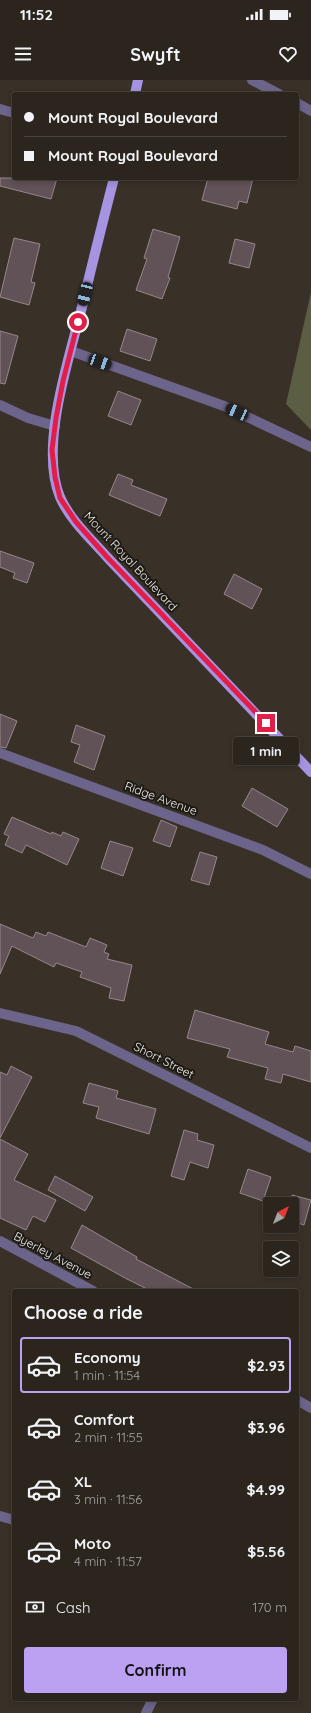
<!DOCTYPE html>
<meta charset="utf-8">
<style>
body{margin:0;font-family:Quicksand,sans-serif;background:#332d27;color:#f1f3f6;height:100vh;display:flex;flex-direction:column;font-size:15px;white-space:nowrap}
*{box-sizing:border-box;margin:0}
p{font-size:13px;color:#a6a5a4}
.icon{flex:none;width:22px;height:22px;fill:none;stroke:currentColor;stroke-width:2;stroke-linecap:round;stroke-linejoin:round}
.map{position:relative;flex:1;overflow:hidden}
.details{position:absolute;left:12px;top:1209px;width:287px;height:412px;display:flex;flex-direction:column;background:#2b251e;border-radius:4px;box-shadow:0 2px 6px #0003,0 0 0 1px #47423c}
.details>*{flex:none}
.guide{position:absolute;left:12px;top:12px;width:287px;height:88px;border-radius:4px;box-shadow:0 2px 6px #0003,0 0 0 1px #47423c;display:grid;align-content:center;height:88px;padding:0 12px;background:#2b251e}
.needle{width:26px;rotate:42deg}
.controls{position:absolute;left:263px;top:1117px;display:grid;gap:8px}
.controls a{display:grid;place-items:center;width:36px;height:36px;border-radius:4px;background:#2b251e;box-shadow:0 2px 6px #0003,0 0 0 1px #47423c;font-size:20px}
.end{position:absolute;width:18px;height:18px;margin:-9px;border:5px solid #e11d48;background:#fff;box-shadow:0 0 0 2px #fff}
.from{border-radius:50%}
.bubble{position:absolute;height:28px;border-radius:4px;background:#2b251e;box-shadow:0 2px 6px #0003,0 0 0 1px #47423c;font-size:13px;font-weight:800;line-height:28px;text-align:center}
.car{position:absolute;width:12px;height:24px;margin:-12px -6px;border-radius:5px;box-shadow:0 0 3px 1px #0007;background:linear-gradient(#222 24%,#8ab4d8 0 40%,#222 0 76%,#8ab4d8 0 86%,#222 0)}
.guide b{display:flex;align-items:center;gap:14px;height:38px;font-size:15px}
.guide b+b{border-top:1px solid #47423c}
.guide i{width:10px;height:10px;background:#f1f3f6}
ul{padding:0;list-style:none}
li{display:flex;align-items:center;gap:12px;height:56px;margin:0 8px 6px;padding:0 4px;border:2px solid transparent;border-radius:4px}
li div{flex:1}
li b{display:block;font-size:15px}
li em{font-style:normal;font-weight:800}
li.active{border-color:#bca0f2}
li>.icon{width:36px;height:36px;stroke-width:1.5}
h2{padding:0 12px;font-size:18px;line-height:48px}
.pay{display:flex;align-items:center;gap:10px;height:44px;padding:0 12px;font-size:15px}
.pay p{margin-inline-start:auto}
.cta{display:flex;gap:8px;margin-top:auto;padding:8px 12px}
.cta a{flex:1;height:46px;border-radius:4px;background:#bca0f2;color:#111;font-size:16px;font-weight:800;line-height:46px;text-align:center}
.status{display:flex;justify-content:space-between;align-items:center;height:28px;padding:0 20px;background:#2b251e;direction:ltr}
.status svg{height:11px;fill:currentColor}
header{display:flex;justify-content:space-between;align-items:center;height:52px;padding:0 12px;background:#2b251e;font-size:18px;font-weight:800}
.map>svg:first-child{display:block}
</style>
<div class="status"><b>11:52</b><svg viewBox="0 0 49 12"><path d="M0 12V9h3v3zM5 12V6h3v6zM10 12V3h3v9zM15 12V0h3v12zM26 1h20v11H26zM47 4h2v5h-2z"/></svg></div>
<header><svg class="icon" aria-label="menu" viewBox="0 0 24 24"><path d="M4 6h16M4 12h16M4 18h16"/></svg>Swyft<svg class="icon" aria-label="heart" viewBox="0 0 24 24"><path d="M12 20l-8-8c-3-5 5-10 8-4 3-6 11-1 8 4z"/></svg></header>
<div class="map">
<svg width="311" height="1633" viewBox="0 0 311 1633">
<rect width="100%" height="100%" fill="#393128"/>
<path fill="#5b5e42" d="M 311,212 L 311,350 L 286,324 Z"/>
<path fill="#605256" stroke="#96878b" d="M 0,98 L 57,98 L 51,119 L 0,106 Z
M 208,98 L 253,98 L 247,123 L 239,121 L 237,129 L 202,120 Z
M 153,149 L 180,157 L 168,197 L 170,198 L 162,219 L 136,210 L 147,179 L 144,178 Z
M 14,158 L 40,164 L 31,202 L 35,203 L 29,225 L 0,217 Z
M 235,159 L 255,164 L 249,188 L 229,183 Z
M 127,249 L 157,259 L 150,281 L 120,271 Z
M 0,251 L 18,256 L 5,304 L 0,303 Z
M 118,311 L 141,320 L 131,345 L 108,336 Z
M 118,394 L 133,400 L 131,405 L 167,419 L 160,436 L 109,415 Z
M 0,471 L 34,483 L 27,503 L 13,498 L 15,493 L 0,487 Z
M 234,494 L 262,509 L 252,529 L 224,514 Z
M 0,634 L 17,641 L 6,668 L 0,667 Z
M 76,645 L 105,656 L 94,690 L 74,682 L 80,665 L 71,662 Z
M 252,708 L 288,729 L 277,747 L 242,726 Z
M 12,737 L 51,754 L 52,752 L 61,756 L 63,752 L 79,759 L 67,785 L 26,765 L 22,773 L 5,765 L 9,756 L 4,754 Z
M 161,740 L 177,747 L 170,767 L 153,761 Z
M 110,761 L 133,768 L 123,796 L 101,788 Z
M 200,772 L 217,777 L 209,805 L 191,800 Z
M 0,844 L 33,858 L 36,852 L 46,856 L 48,852 L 86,867 L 90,858 L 107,865 L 104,872 L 109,874 L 107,879 L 132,885 L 124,921 L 109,918 L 111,908 L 80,897 L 82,892 L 56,883 L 54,887 L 12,866 L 0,894 Z
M 195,930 L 269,952 L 265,964 L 293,972 L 295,966 L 311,971 L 311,1002 L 283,994 L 281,1003 L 265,999 L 268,988 L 227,977 L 230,969 L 187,958 Z
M 11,986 L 32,997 L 0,1058 L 0,992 L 7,995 Z
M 89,1003 L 118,1011 L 116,1018 L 156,1029 L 149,1054 L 96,1038 L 99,1027 L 83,1023 Z
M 184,1050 L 198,1054 L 197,1060 L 214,1065 L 208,1088 L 190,1082 L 184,1100 L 171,1096 Z
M 0,1059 L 28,1074 L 14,1100 L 56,1120 L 45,1142 L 33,1136 L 26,1150 L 0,1138 Z
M 248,1089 L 271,1097 L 263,1121 L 240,1113 Z
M 55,1096 L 93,1117 L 85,1131 L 48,1110 Z
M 292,1115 L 311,1120 L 304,1145 L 292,1141 Z
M 82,1145 L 137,1177 L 136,1179 L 197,1211 L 151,1211 L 125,1198 L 71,1168 Z"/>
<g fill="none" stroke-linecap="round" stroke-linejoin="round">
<path stroke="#6c648a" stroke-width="10" d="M 252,0 L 279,14
M 297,23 L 311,31
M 0,29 L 14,33
M 71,271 L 224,326 L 311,367
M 0,325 L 28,338 L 55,346
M 0,673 L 263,770 L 311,794
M 0,933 L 76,951 L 311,1068
M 0,1161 L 93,1211
M 297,1320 L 311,1328
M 0,1436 L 14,1440
M 146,1633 L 153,1619"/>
<path stroke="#a693e1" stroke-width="10" d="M 135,14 L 138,0
M 114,98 C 103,141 92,184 82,227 C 69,279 39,367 60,417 C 70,440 91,459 107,477 L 311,692"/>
</g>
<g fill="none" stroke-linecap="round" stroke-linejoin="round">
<path stroke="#e11d48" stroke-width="5" d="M 78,242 L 63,301 L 56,338 L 52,370 L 55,397 L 60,418 L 76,442 L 107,477 L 266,643"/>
</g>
<g text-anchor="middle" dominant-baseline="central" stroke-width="4" stroke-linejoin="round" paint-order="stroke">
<g font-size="12" fill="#f0eae4" stroke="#1d1a15">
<text transform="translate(131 481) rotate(47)">Mount Royal Boulevard</text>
<text transform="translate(161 718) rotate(20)">Ridge Avenue</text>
<text transform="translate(164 980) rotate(27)">Short Street</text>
<text transform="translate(53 1175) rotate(28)">Byerley Avenue</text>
</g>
</g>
</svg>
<div class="controls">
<a><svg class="needle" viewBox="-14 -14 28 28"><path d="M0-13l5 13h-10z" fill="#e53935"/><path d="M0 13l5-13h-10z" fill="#a6a5a4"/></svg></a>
<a><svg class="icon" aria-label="layers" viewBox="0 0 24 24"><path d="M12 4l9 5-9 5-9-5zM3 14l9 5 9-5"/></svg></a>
</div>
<i class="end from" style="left:78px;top:242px"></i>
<i class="end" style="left:266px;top:643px"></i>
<div class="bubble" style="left:233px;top:657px;width:66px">1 min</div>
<i class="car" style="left:85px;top:214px;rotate:194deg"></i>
<i class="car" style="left:100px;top:282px;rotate:110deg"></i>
<i class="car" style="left:237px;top:332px;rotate:294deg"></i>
<div class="guide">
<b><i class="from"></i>Mount Royal Boulevard</b>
<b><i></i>Mount Royal Boulevard</b>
</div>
<section class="details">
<h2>Choose a ride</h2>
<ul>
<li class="active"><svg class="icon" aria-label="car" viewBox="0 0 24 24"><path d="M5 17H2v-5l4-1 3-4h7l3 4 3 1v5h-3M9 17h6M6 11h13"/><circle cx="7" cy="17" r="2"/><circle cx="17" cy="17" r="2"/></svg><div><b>Economy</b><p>1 min · 11:54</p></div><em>$2.93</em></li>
<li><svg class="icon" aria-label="car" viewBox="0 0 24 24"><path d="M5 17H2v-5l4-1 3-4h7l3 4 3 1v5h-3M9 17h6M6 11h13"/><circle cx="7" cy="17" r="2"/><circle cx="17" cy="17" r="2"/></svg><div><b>Comfort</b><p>2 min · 11:55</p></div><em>$3.96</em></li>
<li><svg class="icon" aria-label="car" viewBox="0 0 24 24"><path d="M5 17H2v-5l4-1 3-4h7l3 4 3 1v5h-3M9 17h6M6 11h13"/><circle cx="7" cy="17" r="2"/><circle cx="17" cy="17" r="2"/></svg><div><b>XL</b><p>3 min · 11:56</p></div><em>$4.99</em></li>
<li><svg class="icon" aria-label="car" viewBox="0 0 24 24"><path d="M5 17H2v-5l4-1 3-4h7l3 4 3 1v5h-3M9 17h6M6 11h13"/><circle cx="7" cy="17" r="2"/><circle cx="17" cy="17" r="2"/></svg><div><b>Moto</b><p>4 min · 11:57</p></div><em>$5.56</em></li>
</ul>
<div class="pay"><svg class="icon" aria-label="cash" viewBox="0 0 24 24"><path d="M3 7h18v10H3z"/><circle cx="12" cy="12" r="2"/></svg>Cash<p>170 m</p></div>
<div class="cta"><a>Confirm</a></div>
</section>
</div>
